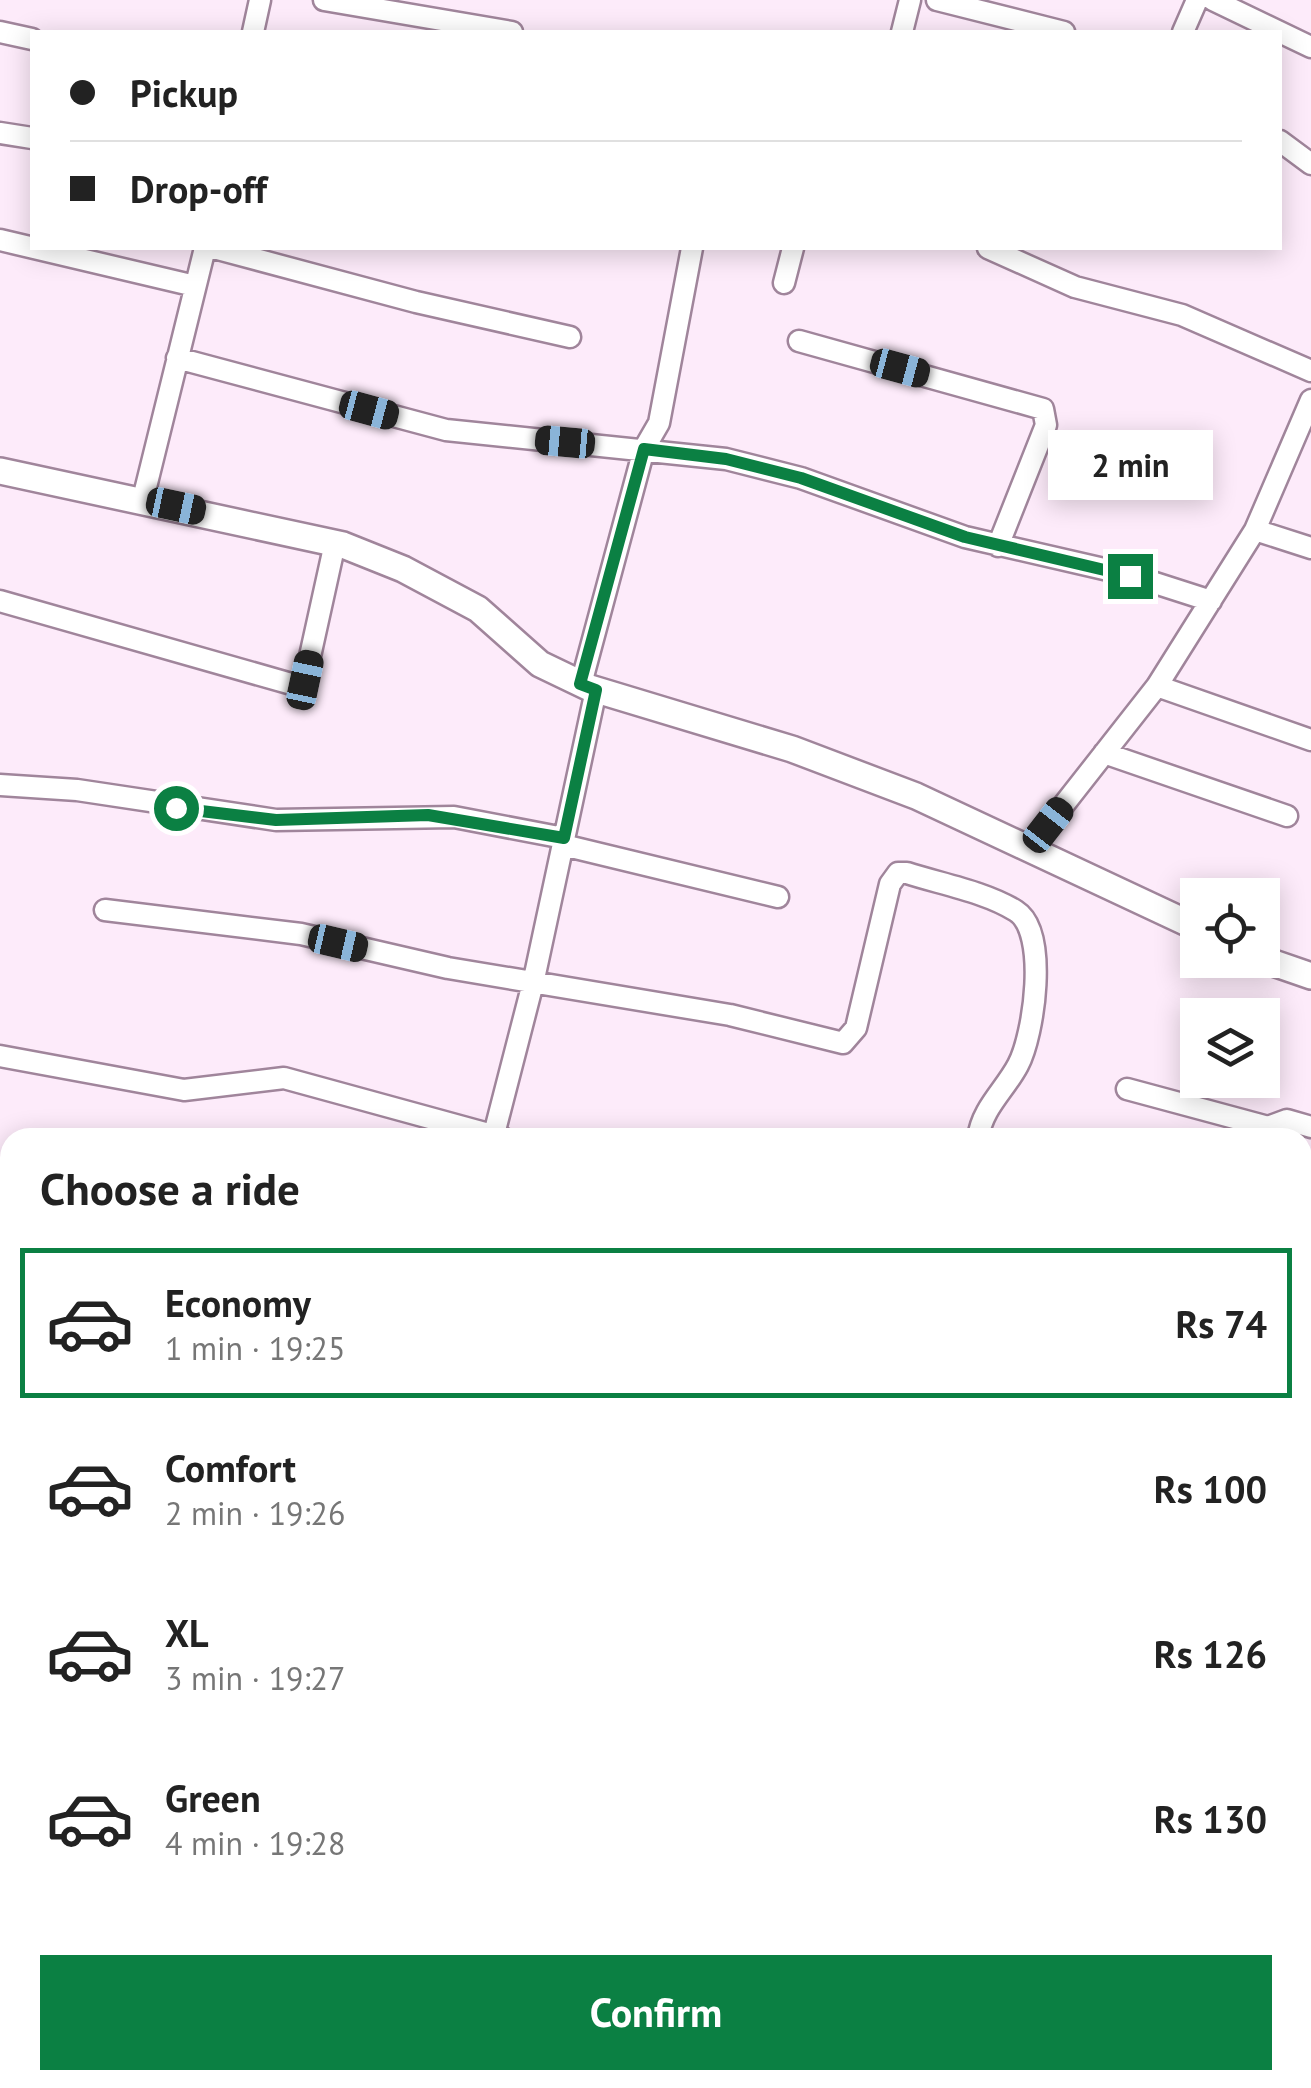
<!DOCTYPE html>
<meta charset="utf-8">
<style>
body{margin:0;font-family:"PT Sans",sans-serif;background:#f2f2f2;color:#222;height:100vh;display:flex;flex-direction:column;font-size:38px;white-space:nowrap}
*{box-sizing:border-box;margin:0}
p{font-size:32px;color:#767676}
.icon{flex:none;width:55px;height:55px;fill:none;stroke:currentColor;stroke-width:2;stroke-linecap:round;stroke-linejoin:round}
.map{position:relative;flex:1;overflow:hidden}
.side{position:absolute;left:0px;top:1128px;width:1312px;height:962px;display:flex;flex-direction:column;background:#fff;border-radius:30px 30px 0 0;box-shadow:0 5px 25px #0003}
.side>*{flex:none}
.banner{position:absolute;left:30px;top:30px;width:1252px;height:220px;border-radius:0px;box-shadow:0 5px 25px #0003;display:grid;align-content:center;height:220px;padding:0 40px;background:#fff}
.tools{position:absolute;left:1180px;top:878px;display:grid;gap:20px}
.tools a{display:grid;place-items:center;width:100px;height:100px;border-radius:0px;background:#fff;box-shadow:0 5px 25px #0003;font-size:50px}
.end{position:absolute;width:45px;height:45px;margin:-22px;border:12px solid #0b8043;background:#fff;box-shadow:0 0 0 5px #fff}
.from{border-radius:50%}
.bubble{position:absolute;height:70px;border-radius:0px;background:#fff;box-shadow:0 5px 25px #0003;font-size:32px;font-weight:600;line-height:70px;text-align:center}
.car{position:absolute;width:30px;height:60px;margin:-30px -15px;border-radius:12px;box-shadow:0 0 8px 2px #0007;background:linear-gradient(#222 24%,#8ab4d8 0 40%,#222 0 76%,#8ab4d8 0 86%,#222 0)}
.banner b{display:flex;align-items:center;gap:35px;height:95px;font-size:38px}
.banner b+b{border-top:2px solid #e0e0e0}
.banner i{width:25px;height:25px;background:#222}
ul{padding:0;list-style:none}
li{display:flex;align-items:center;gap:30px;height:150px;margin:0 20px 15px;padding:0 20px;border:5px solid transparent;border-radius:0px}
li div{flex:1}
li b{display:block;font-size:38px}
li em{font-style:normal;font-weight:600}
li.current{border-color:#0b8043}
li>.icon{width:90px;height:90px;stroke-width:1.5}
h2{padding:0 40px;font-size:45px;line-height:120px}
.cta{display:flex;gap:20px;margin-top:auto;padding:20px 40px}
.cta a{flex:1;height:115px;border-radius:0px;background:#0b8043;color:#fff;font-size:40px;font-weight:600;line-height:115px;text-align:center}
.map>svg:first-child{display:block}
</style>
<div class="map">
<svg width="1311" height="2088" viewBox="0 0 1311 2088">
<rect width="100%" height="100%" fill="#fdebfa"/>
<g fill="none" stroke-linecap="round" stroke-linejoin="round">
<g stroke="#a0859b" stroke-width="25">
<path id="minor" d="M 324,0 L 512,32
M 937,0 L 1064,32
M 1213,0 L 1311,47
M 0,32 L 32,39
M 253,32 L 260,0
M 902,32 L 910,0
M 1183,32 L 1197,0
M 0,133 L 32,138
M 1280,141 L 1311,164
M 0,240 L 195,286
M 214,248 L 416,302 L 570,337
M 988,248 L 1075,287 L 1182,315 L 1311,371
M 784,283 L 793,248
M 799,341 L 1043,409 L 1046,425 L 998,546
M 177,358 L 446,430 L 726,459 L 801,478 L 965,537 L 1130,575 L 1211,601
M 143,499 L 205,248
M 1255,530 L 1311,548
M 0,601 L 295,685 L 305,679 L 335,543
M 581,684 L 644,449 L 659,423 L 692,248
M 1157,686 L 1311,740
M 1104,753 L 1287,816
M 0,785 L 77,790 L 276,820 L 454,817 L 564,838
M 563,845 L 778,897
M 1029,849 L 1157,686 L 1255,530 L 1311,400
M 105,910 L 301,934 L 448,968 L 730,1015 L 843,1043 L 856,1028 L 890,884 L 898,873 L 907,873 C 941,884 986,892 1016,911 C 1049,932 1034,1035 1018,1065 C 1005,1090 982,1108 978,1138
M 0,1056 L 184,1090 L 284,1078 L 503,1138
M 1127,1089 L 1268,1127 L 1287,1120 L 1311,1127
M 493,1138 L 534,979 L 596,690
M 0,1183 L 10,1184
M 1302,1211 L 1311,1185
M 1302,1344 L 1311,1346
M 0,1347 L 10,1348
M 1302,1419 L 1311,1421
M 0,1548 L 10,1550
M 1302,1598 L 1311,1600
M 0,1659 L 10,1661
M 0,1760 L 10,1762
M 1302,1774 L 1311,1770
M 0,1898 L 10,1903
M 1302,1997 L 1311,1999
M 147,2080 L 176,2088
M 534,2080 L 560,2088
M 29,2088 L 32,2080
M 701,2088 L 703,2080
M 1057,2088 L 1061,2080"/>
</g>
<g stroke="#a0859b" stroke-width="30">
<path id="tertiary" d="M 0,471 L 343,545 L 403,569 L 478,609 L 540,664 L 590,688 L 792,749 L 916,796 L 1198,928
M 1262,959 L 1311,976"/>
</g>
<use href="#minor" stroke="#fff" stroke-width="20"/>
<use href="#tertiary" stroke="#fff" stroke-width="25"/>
</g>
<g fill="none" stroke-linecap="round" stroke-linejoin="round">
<path stroke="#0b8043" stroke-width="12" d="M 176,808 L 276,820 L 428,815 L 564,838 L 596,690 L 580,684 L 644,449 L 726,459 L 801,478 L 965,537 L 1130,576"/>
</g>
</svg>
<div class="tools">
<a><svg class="icon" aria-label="locate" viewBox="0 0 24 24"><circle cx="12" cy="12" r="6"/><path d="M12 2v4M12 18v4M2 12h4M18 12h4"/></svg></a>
<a><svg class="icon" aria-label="layers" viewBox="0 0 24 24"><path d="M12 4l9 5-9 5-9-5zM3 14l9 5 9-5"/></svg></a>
</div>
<i class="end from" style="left:176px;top:808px"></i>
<i class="end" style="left:1130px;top:576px"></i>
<div class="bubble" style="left:1048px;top:430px;width:165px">2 min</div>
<i class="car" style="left:900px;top:368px;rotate:105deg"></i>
<i class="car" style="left:369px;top:410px;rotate:105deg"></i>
<i class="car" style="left:565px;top:442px;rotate:275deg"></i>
<i class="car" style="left:176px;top:506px;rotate:102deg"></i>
<i class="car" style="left:305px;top:680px;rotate:12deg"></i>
<i class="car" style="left:1048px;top:825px;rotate:38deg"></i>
<i class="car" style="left:338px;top:943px;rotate:103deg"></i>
<div class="banner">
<b><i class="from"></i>Pickup</b>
<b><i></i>Drop-off</b>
</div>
<section class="side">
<h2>Choose a ride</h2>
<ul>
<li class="current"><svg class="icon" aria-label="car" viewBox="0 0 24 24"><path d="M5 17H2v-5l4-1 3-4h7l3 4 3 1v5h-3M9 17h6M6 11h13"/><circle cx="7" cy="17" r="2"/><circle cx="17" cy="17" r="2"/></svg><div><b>Economy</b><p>1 min · 19:25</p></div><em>Rs 74</em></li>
<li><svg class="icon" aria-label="car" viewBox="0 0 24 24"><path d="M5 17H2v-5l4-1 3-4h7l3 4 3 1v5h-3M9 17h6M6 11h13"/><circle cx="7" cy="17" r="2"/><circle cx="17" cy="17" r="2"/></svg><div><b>Comfort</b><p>2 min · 19:26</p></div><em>Rs 100</em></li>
<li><svg class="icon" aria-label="car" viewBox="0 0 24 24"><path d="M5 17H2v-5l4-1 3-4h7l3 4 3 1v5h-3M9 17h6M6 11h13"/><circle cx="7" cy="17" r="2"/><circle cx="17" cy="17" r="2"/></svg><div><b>XL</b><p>3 min · 19:27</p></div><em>Rs 126</em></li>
<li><svg class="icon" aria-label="car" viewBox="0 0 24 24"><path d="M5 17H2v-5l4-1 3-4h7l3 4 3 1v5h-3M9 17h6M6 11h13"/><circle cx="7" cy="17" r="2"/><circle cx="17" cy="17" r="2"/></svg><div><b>Green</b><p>4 min · 19:28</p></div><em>Rs 130</em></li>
</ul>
<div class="cta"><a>Confirm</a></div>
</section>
</div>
